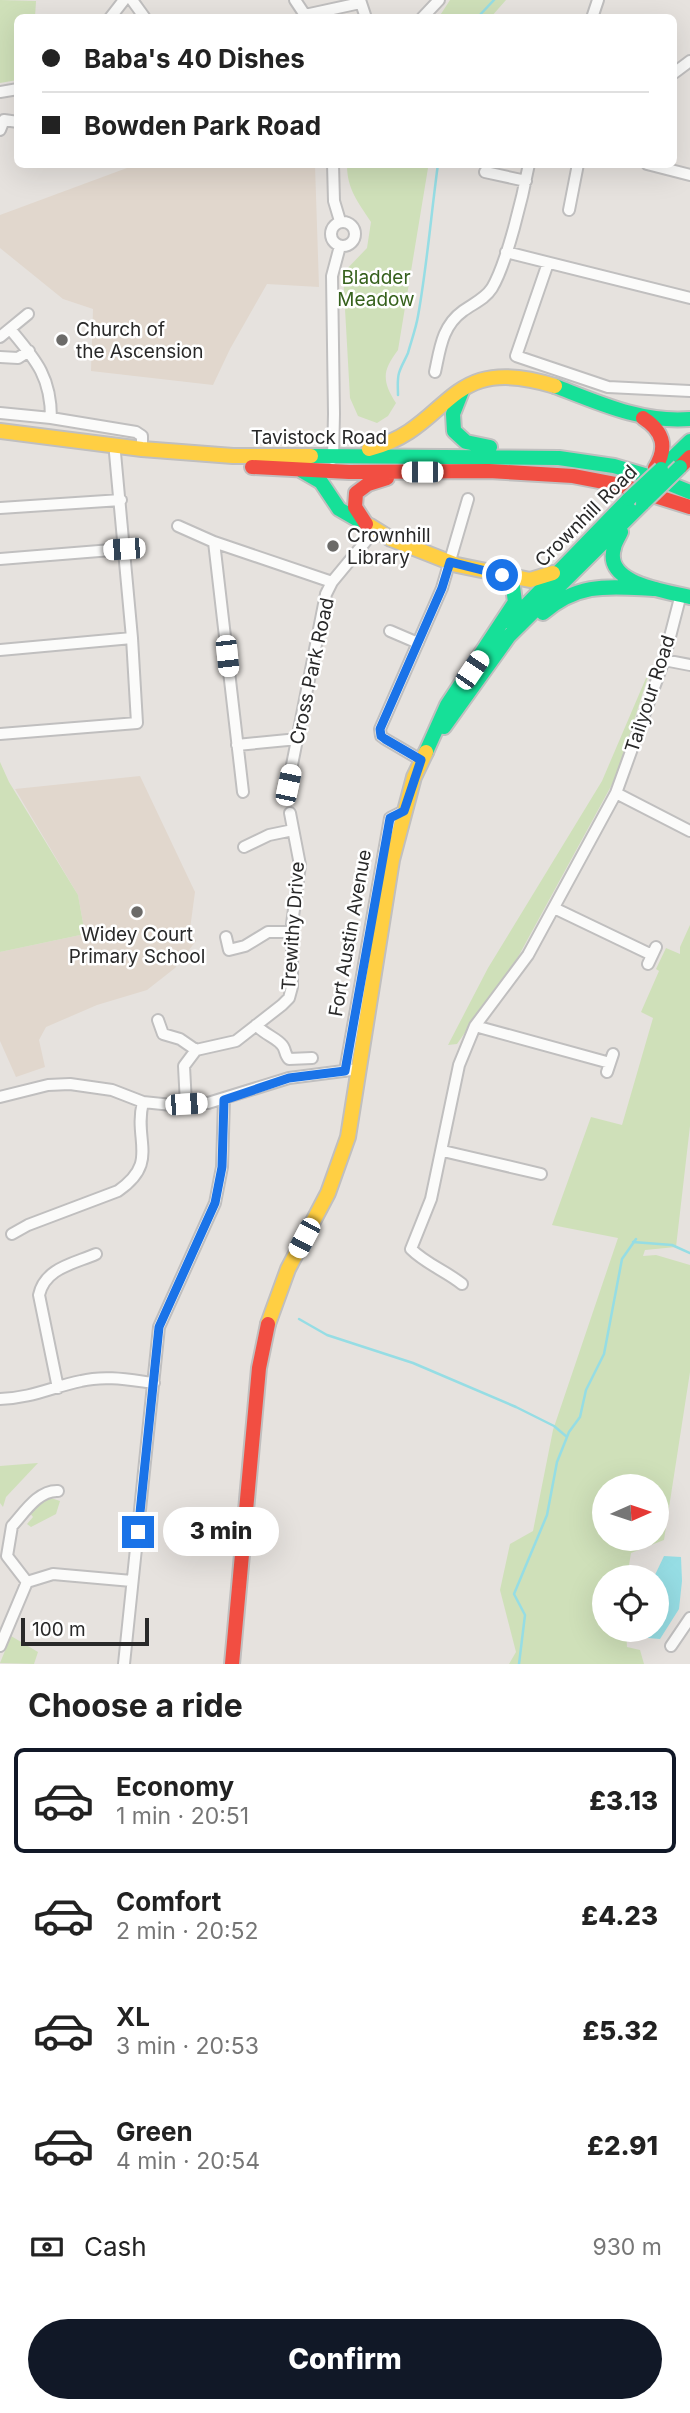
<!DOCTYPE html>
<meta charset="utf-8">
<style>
body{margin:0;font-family:Inter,sans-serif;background:#f6f6f6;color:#222;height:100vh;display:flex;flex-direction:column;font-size:26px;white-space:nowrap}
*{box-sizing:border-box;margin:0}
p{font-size:23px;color:#767676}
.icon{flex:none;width:38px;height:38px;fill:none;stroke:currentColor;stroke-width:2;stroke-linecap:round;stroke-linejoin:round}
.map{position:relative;height:1664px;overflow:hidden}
.drawer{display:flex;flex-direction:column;background:#fff;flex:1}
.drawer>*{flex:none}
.guide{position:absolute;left:14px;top:14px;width:663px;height:154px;border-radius:10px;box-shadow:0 7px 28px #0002;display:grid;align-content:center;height:154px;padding:0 28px;background:#fff}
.needle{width:46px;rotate:87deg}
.fabs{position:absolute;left:592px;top:1474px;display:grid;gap:14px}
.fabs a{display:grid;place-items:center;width:77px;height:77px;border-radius:50%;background:#fff;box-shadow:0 7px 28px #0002;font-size:35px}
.scale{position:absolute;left:21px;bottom:18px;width:128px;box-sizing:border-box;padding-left:7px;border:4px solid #292929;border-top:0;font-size:19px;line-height:24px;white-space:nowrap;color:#292929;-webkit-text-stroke:5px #fff;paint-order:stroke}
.end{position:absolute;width:32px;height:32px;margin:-16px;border:9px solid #1a73e8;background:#fff;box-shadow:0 0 0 4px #fff}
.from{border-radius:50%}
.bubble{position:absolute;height:49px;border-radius:24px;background:#fff;box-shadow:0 7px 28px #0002;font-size:23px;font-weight:800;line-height:49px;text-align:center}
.car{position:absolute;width:21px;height:42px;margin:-21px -10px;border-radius:9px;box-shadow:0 0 5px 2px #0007;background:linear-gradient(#fff 24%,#345 0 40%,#fff 0 76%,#345 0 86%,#fff 0)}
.guide b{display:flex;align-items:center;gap:24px;height:66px;font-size:26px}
.guide b+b{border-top:2px solid #e0e0e0}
.guide i{width:18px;height:18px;background:#222}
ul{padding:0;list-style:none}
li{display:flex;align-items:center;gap:21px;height:105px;margin:0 14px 10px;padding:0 14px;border:4px solid transparent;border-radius:10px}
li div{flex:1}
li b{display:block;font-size:26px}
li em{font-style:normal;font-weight:800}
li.on{border-color:#111827}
li>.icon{width:63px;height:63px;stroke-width:1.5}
h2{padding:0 28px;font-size:32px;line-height:84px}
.pay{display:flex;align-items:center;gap:18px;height:77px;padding:0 28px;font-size:26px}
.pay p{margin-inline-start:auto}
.action{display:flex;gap:14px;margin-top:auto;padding:14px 28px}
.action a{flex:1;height:80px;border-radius:42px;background:#111827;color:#fff;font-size:28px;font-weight:800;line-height:80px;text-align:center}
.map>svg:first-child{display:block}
</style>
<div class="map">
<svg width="690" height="1664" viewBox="0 0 690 1664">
<rect width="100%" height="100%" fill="#e6e2de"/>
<path fill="#e1d7cd" d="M 135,165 L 315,165 L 319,287 L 267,284 L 230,349 L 213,385 L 91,371 L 93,309 L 63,299 L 0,248 L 0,215 Z
M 140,776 L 195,892 L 190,929 L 196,941 L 175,968 L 147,990 L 97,1005 L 46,1027 L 39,1040 L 45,1067 L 16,1077 L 0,1041 L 0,952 L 85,934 L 78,895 L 15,789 Z"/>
<path fill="#cfe0b9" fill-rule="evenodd" d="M 0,0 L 36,1 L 35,17 L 18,18 L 17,80 L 0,83 Z
M 450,0 L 506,0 L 491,17 L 439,17 Z
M 347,165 L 427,164 L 428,168 L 398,350 C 382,371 382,381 396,403 L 388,416 L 377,423 L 358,416 L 350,398 L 343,273 L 367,248 L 371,222 C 358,202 347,189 347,165 Z
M 652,664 L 616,777 L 518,957 L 457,1044 L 448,1045 L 488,968 L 602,781 Z
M 0,762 L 9,782 L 78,895 L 85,934 L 0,952 Z
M 690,925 L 690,1126 L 676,1247 L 645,1250 L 643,1256 L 656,1255 L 690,1265 L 690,1372 L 664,1540 L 631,1553 L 627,1577 L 604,1577 L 604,1629 L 626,1629 L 627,1647 L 640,1650 L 644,1664 L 509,1664 L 516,1652 L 500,1590 L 510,1544 L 533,1531 L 553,1430 L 618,1238 L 552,1225 L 591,1117 L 622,1125 L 653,1018 L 641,1012 L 659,971 L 656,969 L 666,948 L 680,954 L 680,947 ZM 604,1486 L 656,1486 L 656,1538 L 604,1538 Z
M 38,1463 L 6,1497 L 3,1507 L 0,1503 L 0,1466 Z
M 48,1497 L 60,1501 L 56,1514 L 31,1527 L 27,1524 L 33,1517 L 29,1512 L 38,1502 Z
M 11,1636 L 38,1652 L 34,1664 L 0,1663 Z"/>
<path fill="#96dde4" d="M 664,1556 L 681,1557 L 682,1581 L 679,1609 L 660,1639 L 648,1638 L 645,1629 L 656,1629 L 656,1577 L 654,1577 Z"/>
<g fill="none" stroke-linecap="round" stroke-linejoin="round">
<path stroke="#96dde4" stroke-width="2.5" d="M 477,18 L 494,0
M 398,395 C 398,388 397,380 399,373 C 401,366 405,360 408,353 C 411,342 416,328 418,316 C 427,266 431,215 438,164
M 633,1242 L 672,1245 L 690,1253
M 299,1319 L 327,1335 L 413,1363 L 516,1407 L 554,1426 L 567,1437
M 519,1664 L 525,1615 L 514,1594 L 547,1515 L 557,1462 L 569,1432 L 580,1417 L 586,1390 L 604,1354 L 622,1259 L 636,1239"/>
<g stroke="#c0bfbf" stroke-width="14">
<path id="street" d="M 132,0 L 145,18
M 295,0 L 305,15
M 360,0 L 366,18
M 110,18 L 124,0
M 302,18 L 305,15 L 360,3
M 422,18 L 439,0
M 592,18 L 598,0
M 674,73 L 690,61
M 0,92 L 18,89
M 0,130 L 4,120 L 18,122
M 333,164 L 334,201 L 340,221
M 647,164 L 690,175
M 485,172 L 526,181
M 569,210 L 578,164
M331 234a12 12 0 1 1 24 0a12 12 0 1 1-24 0Z
M 506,252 L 690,298
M 548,263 L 516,356 L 608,387 L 690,391
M 10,329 C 35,359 51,376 51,418
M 0,337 L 28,314
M 0,357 L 18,358 L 29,351
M 435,372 C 440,349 442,326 463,311 C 474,303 485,299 492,288 C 507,263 523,195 529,164
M 0,413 L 51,418 L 136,432 L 142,436 L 142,449
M 333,459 L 334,414 L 332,276 L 340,246
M 0,508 L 121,500
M 178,526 L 214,542 L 332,582
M 214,542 L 243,792
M 0,559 L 124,549
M 390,631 L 418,643
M 0,650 L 132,638
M 664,660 L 690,665
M 0,734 L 137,723 L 132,638 L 115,453
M 237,745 L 298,739
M 421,760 L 385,739 L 381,736 L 380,729 L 442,588 L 468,499
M 288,785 L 326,594 L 332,582 L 375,530
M 616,793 L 690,831
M 244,847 L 269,835 L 293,830
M 554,908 L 652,955
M 226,937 L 229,950 L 245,946 L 268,932 L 292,932
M 648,964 L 656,947
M 158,1020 L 163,1034 L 180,1039 L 196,1050
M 256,1025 C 264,1034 276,1038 281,1044 C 286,1048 284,1054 289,1059 L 312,1058
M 475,1026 L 610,1063
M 345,1071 L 390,818 L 404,811
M 607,1072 L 613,1054
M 0,1097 L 48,1085 L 70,1084 L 112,1090 L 143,1102 L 172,1105 L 208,1103 L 289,1078 L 359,1069
M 186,1104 L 184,1066 L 196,1050 L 236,1041 L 282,1005 L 289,998 L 292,987 L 292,924 L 300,865 L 290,813
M 443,1151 L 541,1174
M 12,1234 L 28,1225 L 118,1191 C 160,1162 133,1141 143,1102
M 462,1284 C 446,1271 426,1264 411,1249 L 431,1199 L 459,1065 L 475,1026 L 528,955 L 616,793 L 664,660 L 681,594
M 58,1388 L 39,1295 C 45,1268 73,1264 96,1254
M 0,1399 C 32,1398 52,1387 81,1381 C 105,1375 130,1380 154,1383
M 27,1582 L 7,1556 L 12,1526 C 24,1513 38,1490 58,1491
M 0,1646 L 27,1582 L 53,1574 L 132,1581
M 671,1646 L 690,1618
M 124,1664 L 159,1327 L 215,1203 L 222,1167 L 224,1100"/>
</g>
<g stroke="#c0bfbf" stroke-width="18">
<path id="fast" d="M 555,386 C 599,403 642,423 690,419
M 462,391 L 453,414 L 454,431 L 466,442 L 490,447
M 311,456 L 559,458 L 614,466 L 658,479 L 690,492
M 661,469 L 690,441
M 302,471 L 321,482 L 339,509 L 365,524
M 621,532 C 619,537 615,542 614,548 C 603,584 666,591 690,597
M 543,613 C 580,581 611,587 656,589
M 510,622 L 629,499
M 444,727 L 509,636 L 643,503
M 426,752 L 447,705 L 515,602 L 513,587 L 501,575"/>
</g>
<g stroke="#c0bfbf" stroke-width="18">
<path id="slow" d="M 0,431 L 142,449 L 233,456 L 311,456
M 369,449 C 453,428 444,351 555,386
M 370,526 L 391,539 L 457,565 L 530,580 L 553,573
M 268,1324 L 288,1269 L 328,1193 L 348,1137 L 392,860 L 414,777 L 426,752"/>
</g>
<g stroke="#c0bfbf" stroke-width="18">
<path id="jam" d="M 643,418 C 663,431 668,447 655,468
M 252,467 L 349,472 L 489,471 L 573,476 L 620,485 L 690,507
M 680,467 L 690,457
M 366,524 L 355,507 L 356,493 L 368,484 L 387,478
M 232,1664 L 259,1368 L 268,1324"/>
</g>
<use href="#street" stroke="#fbfbfa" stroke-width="10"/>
<use href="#fast" stroke="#16e098" stroke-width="14"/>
<use href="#slow" stroke="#ffcf43" stroke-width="14"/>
<use href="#jam" stroke="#f24e42" stroke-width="14"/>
<g stroke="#c0bfbf" stroke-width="18" stroke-linecap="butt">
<path id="fast-bridge" d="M 629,499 L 661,469
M 643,503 L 680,467"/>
</g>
<use href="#fast-bridge" stroke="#16e098" stroke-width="14"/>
</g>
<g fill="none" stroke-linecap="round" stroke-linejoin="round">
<path stroke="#1a73e8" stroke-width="9" d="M 138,1532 L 159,1327 L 215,1203 L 222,1167 L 224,1100 L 289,1078 L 345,1071 L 390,818 L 404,811 L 421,760 L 385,739 L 381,736 L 380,729 L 442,588 L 450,562 L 502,575"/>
</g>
<g fill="#6b6a68" stroke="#fff" stroke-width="2.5">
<circle cx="62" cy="340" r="7"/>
<circle cx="333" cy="546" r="7"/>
<circle cx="137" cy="912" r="7"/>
</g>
<g text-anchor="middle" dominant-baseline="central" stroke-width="5" stroke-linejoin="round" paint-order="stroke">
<g font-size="19" fill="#36611d" stroke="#fff">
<text x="376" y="277">Bladder<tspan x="376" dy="22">Meadow</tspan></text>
</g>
<g font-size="19" fill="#292929" stroke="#fff" text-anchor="start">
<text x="76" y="329">Church of<tspan x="76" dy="22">the Ascension</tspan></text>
<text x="347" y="535">Crownhill<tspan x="347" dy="22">Library</tspan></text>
<text x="137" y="934" text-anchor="middle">Widey Court<tspan x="137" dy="22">Primary School</tspan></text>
</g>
<g font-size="19" fill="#292929" stroke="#fff">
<text x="319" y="437">Tavistock Road</text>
<text transform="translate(586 516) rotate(-45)">Crownhill Road</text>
<text transform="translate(312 671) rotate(-78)">Cross Park Road</text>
<text transform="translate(650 694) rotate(-72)">Tailyour Road</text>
<text transform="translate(293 926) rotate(-86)">Trewithy Drive</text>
<text transform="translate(350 933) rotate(-80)">Fort Austin Avenue</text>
</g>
</g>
</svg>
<div class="fabs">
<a><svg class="needle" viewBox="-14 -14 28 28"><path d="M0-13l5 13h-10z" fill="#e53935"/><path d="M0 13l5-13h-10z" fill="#767676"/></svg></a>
<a><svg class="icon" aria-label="locate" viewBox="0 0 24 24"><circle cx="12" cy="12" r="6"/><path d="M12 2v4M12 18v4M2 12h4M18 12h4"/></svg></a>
</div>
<div class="scale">100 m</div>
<i class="end from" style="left:502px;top:575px"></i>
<i class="end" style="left:138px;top:1532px"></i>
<div class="bubble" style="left:163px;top:1507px;width:116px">3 min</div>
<i class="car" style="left:422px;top:472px;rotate:270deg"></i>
<i class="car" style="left:124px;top:549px;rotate:266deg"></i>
<i class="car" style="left:227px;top:656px;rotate:174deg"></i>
<i class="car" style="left:472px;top:670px;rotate:34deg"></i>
<i class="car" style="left:288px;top:785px;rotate:12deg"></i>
<i class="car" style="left:186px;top:1104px;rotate:86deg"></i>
<i class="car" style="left:304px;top:1238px;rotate:208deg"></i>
<div class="guide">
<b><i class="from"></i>Baba's 40 Dishes</b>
<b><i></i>Bowden Park Road</b>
</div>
</div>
<section class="drawer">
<h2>Choose a ride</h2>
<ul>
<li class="on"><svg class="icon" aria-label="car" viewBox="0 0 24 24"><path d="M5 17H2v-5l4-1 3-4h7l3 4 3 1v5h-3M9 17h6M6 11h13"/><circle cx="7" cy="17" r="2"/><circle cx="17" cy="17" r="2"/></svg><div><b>Economy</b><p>1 min · 20:51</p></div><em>£3.13</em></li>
<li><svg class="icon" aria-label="car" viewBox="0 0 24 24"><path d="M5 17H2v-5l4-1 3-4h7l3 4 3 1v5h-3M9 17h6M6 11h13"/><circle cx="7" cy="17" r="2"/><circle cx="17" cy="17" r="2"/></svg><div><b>Comfort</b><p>2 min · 20:52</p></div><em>£4.23</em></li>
<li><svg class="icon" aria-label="car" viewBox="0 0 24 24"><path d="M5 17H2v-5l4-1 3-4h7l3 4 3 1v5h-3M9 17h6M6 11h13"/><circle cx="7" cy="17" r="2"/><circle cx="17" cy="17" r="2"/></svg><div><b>XL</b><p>3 min · 20:53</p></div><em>£5.32</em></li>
<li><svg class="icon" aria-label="car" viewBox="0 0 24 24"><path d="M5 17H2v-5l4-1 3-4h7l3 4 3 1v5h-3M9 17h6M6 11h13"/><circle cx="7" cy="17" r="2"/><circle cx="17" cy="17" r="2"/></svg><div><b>Green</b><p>4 min · 20:54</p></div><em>£2.91</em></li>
</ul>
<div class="pay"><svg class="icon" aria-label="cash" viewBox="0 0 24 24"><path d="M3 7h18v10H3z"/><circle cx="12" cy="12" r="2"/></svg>Cash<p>930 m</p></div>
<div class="action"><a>Confirm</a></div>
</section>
